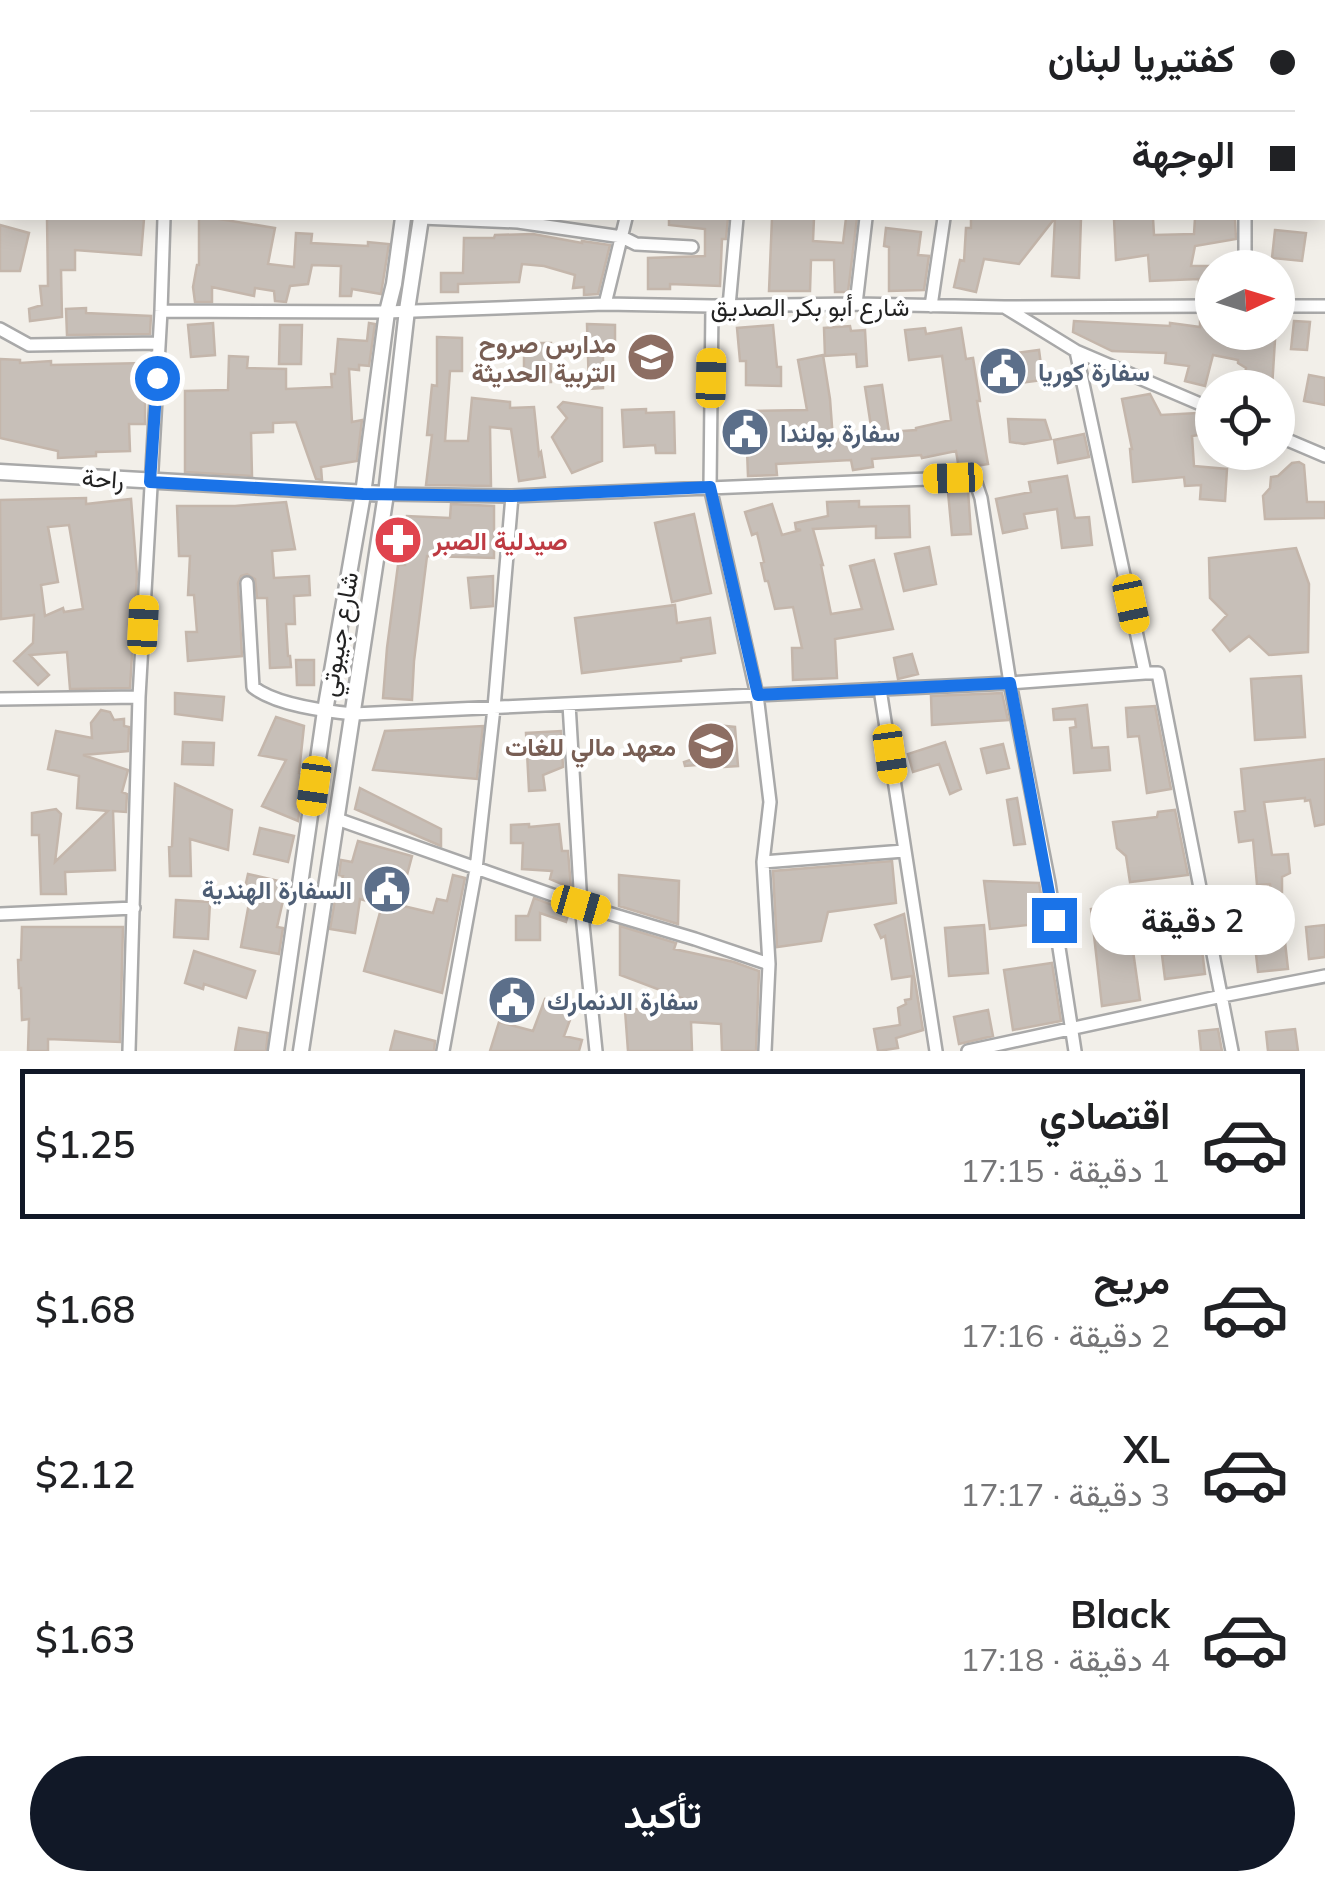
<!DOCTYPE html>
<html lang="ar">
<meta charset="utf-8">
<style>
body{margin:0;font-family:Mulish,Vazirmatn,sans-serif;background:#f2f2f2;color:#202124;direction:rtl;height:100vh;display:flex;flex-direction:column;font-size:38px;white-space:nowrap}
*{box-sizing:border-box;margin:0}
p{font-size:32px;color:#757577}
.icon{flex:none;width:55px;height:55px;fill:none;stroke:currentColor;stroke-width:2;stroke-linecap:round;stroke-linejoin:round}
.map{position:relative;height:1051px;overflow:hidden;direction:ltr}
.drawer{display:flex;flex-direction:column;background:#fff;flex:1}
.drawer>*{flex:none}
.top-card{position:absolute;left:0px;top:0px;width:1325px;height:220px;box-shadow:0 5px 25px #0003;direction:rtl;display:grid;align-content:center;height:220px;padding:0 30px;background:#fff}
.needle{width:65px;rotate:86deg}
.fabs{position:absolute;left:1195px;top:250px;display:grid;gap:20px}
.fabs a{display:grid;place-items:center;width:100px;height:100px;border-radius:50%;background:#fff;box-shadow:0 5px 25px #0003;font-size:50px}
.end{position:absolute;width:45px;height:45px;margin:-22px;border:12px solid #1a73e8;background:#fff;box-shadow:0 0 0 5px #fff}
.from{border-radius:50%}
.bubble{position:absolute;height:70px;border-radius:35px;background:#fff;box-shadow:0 5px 25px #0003;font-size:32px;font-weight:600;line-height:70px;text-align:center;direction:rtl}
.car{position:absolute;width:30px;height:60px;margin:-30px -15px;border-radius:12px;box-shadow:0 0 8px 2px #0007;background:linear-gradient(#f5c518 24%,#345 0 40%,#f5c518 0 76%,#345 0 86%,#f5c518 0)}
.top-card b{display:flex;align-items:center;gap:35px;height:95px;font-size:38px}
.top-card b+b{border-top:2px solid #e0e0e0}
.top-card i{width:25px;height:25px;background:#202124}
ul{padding:18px 0 0;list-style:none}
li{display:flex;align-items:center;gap:30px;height:150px;margin:0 20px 15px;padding:0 10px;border:5px solid transparent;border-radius:0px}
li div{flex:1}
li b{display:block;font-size:38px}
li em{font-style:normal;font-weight:600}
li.current{border-color:#111827}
li>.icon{width:90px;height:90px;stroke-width:1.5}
.primary-button{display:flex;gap:20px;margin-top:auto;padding:20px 30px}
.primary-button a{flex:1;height:115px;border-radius:60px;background:#111827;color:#fff;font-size:40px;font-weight:600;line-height:115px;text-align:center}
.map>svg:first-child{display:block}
</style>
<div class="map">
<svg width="1325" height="1051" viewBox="0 0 1325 1051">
<rect width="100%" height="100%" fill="#f2efe9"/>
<path fill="#c7bfb8" stroke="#c4b6ab" stroke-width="2.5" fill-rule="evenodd" d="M 47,218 L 144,219 L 141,255 L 75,250 L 75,270 L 61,270 L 62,317 L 30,321 L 29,309 L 42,305 L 40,286 L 48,286 Z
M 199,218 L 213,218 L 275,228 L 268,264 L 294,267 L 296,233 L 312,234 L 311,243 L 368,246 L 368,242 L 389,244 L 381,294 L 352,289 L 351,296 L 340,296 L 341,266 L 312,265 L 308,284 L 290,286 L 286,302 L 275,301 L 274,291 L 255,288 L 254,296 L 212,287 L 212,302 L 195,302 L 193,287 L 197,265 L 199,265 Z
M 669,218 L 728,218 L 726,239 L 722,239 L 720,286 L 670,284 L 670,289 L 648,289 L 648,258 L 705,256 L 705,229 L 669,225 Z
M 772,218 L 814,218 L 813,241 L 843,243 L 846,218 L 857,218 L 848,292 L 835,292 L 834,260 L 811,260 L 810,291 L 769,291 Z
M 971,218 L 1081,218 L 1079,278 L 1052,276 L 1055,218 L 1019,264 L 984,259 L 976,292 L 954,287 L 960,260 L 964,261 L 966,228 L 971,228 Z
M 1153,218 L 1154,235 L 1194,234 L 1195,218 L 1235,219 L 1236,239 L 1195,246 L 1191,266 L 1212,266 L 1212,291 L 1199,292 L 1199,279 L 1150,281 L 1148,255 L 1116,260 L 1114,219 Z
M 0,225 L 29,233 L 20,271 L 0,271 Z
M 886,228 L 921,232 L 918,255 L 929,256 L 924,290 L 889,291 L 889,247 L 884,246 Z
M 1275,230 L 1306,233 L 1302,261 L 1272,258 Z
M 533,234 L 582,243 L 582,241 L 610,245 L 598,294 L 584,295 L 584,287 L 573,288 L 575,275 L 544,266 L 522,264 L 519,282 L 458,284 L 458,292 L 441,292 L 441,273 L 463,273 L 464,238 L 494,238 L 495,235 Z
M 86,308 L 86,313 L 151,316 L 150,334 L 67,335 L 66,309 Z
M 1200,320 L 1212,320 L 1212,332 L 1227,332 L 1254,345 L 1260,338 L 1275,340 L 1272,388 L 1248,388 L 1251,375 L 1245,376 L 1246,368 L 1238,363 L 1238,360 L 1213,355 L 1205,386 L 1185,381 L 1189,366 L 1165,363 L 1166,353 L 1112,351 L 1073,332 L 1074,321 L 1170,326 L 1170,323 L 1200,327 Z
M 1294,321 L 1310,322 L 1307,350 L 1291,349 Z
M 213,323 L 215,355 L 191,357 L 188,325 Z
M 369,323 L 375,324 L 369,366 L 359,365 L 359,370 L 349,369 L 352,422 L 362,420 L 357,461 L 321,467 L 322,480 L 316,479 L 296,422 L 273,423 L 273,432 L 251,433 L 252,476 L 185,472 L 185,391 L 228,390 L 229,356 L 248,357 L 247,368 L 286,369 L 286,389 L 332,387 L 331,374 L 335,374 L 338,339 L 367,341 Z
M 587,324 L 615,325 L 615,352 L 603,352 L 603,388 L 589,389 Z
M 280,325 L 302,325 L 301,364 L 279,364 Z
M 773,325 L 777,367 L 781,367 L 781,386 L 746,385 L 746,361 L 740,361 L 737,328 Z
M 850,326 L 851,331 L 865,330 L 867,366 L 857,367 L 856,354 L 825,356 L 824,328 Z
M 925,328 L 926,334 L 961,328 L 966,359 L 973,358 L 980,401 L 977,401 L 988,464 L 959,469 L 956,451 L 922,458 L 921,455 L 872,459 L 873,467 L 853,470 L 851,460 L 776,464 L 777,475 L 748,476 L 747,450 L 751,450 L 751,411 L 807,410 L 798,360 L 823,355 L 830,399 L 833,440 L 872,433 L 865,387 L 882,385 L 889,432 L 916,430 L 916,428 L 951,420 L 942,356 L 909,360 L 905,330 Z
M 437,337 L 462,338 L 462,371 L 450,371 L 445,441 L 468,441 L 472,398 L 510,402 L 510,408 L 534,407 L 539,455 L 541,452 L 545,477 L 519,481 L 511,429 L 490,427 L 491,486 L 426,485 L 432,435 L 427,435 L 432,385 L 437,386 Z
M 524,343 L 551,343 L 551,382 L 536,382 L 524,368 Z
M 1039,350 L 1043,380 L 1005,385 L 1001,355 Z
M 0,359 L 20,360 L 20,363 L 51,361 L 51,365 L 145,363 L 145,424 L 129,424 L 130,451 L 96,452 L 96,456 L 58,458 L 58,451 L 0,438 Z
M 1309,375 L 1325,378 L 1325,405 L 1304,401 Z
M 1150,394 L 1161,415 L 1197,413 L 1199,435 L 1192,436 L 1194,466 L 1227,469 L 1225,501 L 1200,499 L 1201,485 L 1185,486 L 1184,477 L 1133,482 L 1130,449 L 1132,449 L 1122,399 Z
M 563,402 L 602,408 L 602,461 L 572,473 L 552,437 L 567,418 L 558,407 Z
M 646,409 L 646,413 L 674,412 L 675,453 L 656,453 L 655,445 L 624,447 L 622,410 Z
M 1008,419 L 1045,420 L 1051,439 L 1024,444 L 1010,442 Z
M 1084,434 L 1089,457 L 1058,463 L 1054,440 Z
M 1299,462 L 1304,465 L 1307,502 L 1325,502 L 1325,518 L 1265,519 L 1263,496 L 1270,488 L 1271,477 L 1278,476 L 1292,463 Z
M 1067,476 L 1075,518 L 1089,517 L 1092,545 L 1062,548 L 1057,509 L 1024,514 L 1027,528 L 1003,533 L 996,499 L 1031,492 L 1029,482 Z
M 968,490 L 971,534 L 952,535 L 948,492 Z
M 86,498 L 86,504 L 131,499 L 137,575 L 130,688 L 70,689 L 67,652 L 30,655 L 49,675 L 38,685 L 14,661 L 33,643 L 34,615 L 1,619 L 0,500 ZM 69,525 L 83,609 L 64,612 L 63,608 L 45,616 L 41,585 L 58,582 L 48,527 Z
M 859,501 L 859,507 L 909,506 L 910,537 L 876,538 L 876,526 L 813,529 L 823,565 L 821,565 L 831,614 L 862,609 L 850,566 L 874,560 L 893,629 L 835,639 L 837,678 L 793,680 L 792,648 L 802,648 L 793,607 L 775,609 L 768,581 L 765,581 L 761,563 L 764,562 L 757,533 L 752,535 L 745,512 L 772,504 L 782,535 L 801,530 L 796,529 L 795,523 L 828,516 L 827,502 Z
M 286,502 L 295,549 L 272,551 L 274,578 L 309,576 L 310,595 L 294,596 L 295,624 L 286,624 L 288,656 L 290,656 L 291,667 L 270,668 L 267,598 L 257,598 L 255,579 L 247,574 L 241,576 L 238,583 L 242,656 L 188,661 L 186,632 L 197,632 L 194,595 L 188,595 L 190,556 L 179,556 L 177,506 L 235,506 Z
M 451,504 L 494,506 L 494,558 L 427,556 L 414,661 L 412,700 L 383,698 L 387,648 L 398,565 L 405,565 L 407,516 L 450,518 Z
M 694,514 L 711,593 L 672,602 L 655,523 Z
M 929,547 L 936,584 L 904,591 L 895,554 Z
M 1296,548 L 1309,584 L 1308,652 L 1269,655 L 1249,636 L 1230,651 L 1213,630 L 1227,615 L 1210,598 L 1209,558 Z
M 493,576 L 493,606 L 471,608 L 468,578 Z
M 675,605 L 677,623 L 710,618 L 715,653 L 681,658 L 681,661 L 582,673 L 575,618 Z
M 912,654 L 918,674 L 898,679 L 894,658 Z
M 296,660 L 314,660 L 314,685 L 297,685 Z
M 1301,676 L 1305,737 L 1255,740 L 1251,679 Z
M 175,693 L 224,697 L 222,720 L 175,714 Z
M 1002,693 L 1008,720 L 932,725 L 931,696 Z
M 1087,705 L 1092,748 L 1108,747 L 1110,770 L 1074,773 L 1070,728 L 1076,727 L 1075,719 L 1054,720 L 1053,709 Z
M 1155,706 L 1171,789 L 1147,793 L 1139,736 L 1128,737 L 1126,708 Z
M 101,710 L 110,712 L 114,720 L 124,719 L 124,726 L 129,727 L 128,751 L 83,755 L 128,770 L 122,792 L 127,794 L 126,812 L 113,811 L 115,870 L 65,872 L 66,894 L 41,894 L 39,835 L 32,835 L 32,813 L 56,809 L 61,814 L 55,862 L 108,811 L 77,808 L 79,776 L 48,769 L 56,731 L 92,738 L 91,723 Z
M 276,717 L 304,726 L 299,773 L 305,775 L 298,821 L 262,806 L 286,760 L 259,755 Z
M 706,724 L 735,727 L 738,766 L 724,767 L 723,763 L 685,766 L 684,762 L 708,754 Z
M 483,726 L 477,779 L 373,770 L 385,731 Z
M 561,731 L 563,767 L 543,775 L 545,790 L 529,791 L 526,733 Z
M 183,742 L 214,743 L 213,765 L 182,764 Z
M 945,742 L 961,789 L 950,794 L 939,764 L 913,772 L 908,754 Z
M 1003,744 L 1009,768 L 987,773 L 981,749 Z
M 1325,759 L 1325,824 L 1315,826 L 1310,800 L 1305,801 L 1305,798 L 1264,802 L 1272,855 L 1288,854 L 1290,873 L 1282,877 L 1282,892 L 1271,891 L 1270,884 L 1257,885 L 1253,840 L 1239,842 L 1235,812 L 1245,811 L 1241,769 Z
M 175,784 L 232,810 L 228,850 L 190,839 L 191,876 L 170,876 L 169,847 L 172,846 Z
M 360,788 L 441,829 L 441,846 L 355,809 Z
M 1017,798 L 1025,844 L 1014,845 L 1007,800 Z
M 1175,810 L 1188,875 L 1130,882 L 1126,856 L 1117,848 L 1113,822 L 1157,817 L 1158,812 Z
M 529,824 L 529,827 L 559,824 L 562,851 L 568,851 L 571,888 L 550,879 L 552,871 L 522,869 L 523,843 L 511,843 L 511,825 Z
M 260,828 L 294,836 L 288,862 L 254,854 Z
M 358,841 L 412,856 L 399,905 L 433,913 L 437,899 L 447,901 L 453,875 L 465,878 L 442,993 L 364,971 L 382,905 L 360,899 L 355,933 L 330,929 L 336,894 L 338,895 L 343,876 L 339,875 L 341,860 L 352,862 Z
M 892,861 L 896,903 L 828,912 L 821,941 L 777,947 L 773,871 Z
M 248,874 L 287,883 L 277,927 L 283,928 L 279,954 L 241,947 L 249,903 L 242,901 Z
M 619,875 L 679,881 L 678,924 L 619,906 Z
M 984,881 L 1039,883 L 1046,923 L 990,929 Z
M 1190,893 L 1193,913 L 1168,916 L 1166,897 Z
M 534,898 L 569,911 L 566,922 L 540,913 L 540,940 L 516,940 L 516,916 L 528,916 Z
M 176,900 L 210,902 L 208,939 L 174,937 Z
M 1134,902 L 1140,936 L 1131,937 L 1140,1000 L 1102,1006 L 1091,909 Z
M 904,914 L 923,1030 L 896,1038 L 898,1048 L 878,1051 L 874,1029 L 900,1025 L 898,1008 L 906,1004 L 905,1000 L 911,999 L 912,976 L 892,979 L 885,936 L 881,938 L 875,925 Z
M 984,925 L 988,973 L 949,976 L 945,928 Z
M 1325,925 L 1325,957 L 1309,959 L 1306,927 Z
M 620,926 L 676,943 L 674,949 L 734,962 L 759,971 L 756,1051 L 722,1051 L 721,1024 L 691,1022 L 692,1051 L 628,1051 L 625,1010 L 700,1005 L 620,975 Z
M 22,927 L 123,927 L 120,1042 L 48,1039 L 48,1051 L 28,1051 L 29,1019 L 22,1020 L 21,988 L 19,988 L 18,960 L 21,960 Z
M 1284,933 L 1288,969 L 1258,972 L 1254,937 Z
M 1202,950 L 1205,974 L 1165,979 L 1162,955 Z
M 194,951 L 255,971 L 246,998 L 204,984 L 203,989 L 185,983 Z
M 1052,963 L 1061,1021 L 1013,1030 L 1004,970 Z
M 545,999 L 574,1009 L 564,1036 L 582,1040 L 579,1051 L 490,1051 L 499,1022 L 533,1031 Z
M 988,1010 L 993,1036 L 959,1044 L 954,1017 Z
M 239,1028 L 268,1033 L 266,1051 L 235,1051 Z
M 1218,1029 L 1222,1051 L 1201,1051 L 1199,1031 Z
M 1295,1029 L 1298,1051 L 1268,1051 L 1266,1032 Z
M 395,1031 L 435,1041 L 434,1051 L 390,1051 Z"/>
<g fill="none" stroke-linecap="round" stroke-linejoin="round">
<g stroke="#a9a9a9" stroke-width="16">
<path id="minor" d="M 1223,0 L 1226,2
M 544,2 L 545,0
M 670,2 L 671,0
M 890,2 L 890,0
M 1096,2 L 1097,0
M 1322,76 L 1325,78
M 0,138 L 2,140
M 421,218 L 518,222 L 622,237 L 636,244 L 692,247
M 1245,268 L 1245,218
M 605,304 L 626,218
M 856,304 L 866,218
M 712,306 L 710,487 L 757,695 L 770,802 L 763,862 L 769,964 L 765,1051
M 729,306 L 737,218
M 931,306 L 944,218
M 1278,306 L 1325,306
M 1006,308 L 1076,351 L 1212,409
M 161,311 L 387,312 L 605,304 L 712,306 L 856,304 L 1004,307 L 1212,306
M 0,329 L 29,345 L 159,343
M 1076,351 L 1145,673 L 1158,673 L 1232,1051
M 1278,436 L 1325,456
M 386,494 L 512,496 L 953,478 L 964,478 L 976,483 L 981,498 L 1010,683 L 1049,883 L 1075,1051
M 247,583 L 253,687 C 276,705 324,711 354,714 L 1010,683 L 1145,673
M 880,689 L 936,1051
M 0,699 L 139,697
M 569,704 L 581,905 L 596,1051
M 337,819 L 581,905 L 695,939 L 769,964
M 763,862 L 904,851
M 0,914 L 134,908
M 129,1051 L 139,697 L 161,311 L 164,218
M 443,1051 L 476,869 L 494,708 L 512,496
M 968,1051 L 1222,996 L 1325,976"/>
</g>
<g stroke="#a9a9a9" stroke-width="19">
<path id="tertiary" d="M 437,2 L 437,0
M 455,2 L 455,0
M 0,472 L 386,494
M 276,1051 L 325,711 L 363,494 L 387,312 L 394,284 L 403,218
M 301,1051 L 386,494 L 407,310 L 421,218"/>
</g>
<use href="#minor" stroke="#fff" stroke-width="11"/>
<use href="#tertiary" stroke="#fff" stroke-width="14"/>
</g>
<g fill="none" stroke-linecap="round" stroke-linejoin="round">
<path stroke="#1a73e8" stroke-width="12" d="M 157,378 L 150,482 L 363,494 L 512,496 L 710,487 L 758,695 L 1010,683 L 1054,920"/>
</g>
<defs>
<g id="school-disc" transform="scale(2.5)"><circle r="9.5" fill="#8d6e63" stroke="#fff"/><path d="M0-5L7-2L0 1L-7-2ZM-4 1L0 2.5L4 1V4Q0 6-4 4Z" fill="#fff"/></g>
<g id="civic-disc" transform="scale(2.5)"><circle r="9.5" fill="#5c6f8a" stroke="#fff"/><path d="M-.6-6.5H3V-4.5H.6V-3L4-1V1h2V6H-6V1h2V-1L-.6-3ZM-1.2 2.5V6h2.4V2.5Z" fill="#fff"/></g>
<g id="pharmacy-disc" transform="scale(2.5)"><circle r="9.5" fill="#e0444e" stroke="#fff"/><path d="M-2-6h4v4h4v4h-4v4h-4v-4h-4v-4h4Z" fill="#fff"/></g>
</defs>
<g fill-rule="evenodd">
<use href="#school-disc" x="651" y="357"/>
<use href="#civic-disc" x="1003" y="371"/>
<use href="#civic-disc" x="745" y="432"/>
<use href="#pharmacy-disc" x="398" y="540"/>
<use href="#school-disc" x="711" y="746"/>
<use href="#civic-disc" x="387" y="889"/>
<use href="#civic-disc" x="512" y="1000"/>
</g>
<g text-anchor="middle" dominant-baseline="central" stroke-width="8" stroke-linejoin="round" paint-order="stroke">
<g font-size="25" fill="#222" stroke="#fff">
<text x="810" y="306">شارع أبو بكر الصديق</text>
<text transform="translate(103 478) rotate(4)">راحة</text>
<text transform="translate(338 634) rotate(-80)">شارع جيبوتي</text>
</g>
<g font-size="25" font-weight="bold" fill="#785e54" stroke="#fff" text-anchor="end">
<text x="616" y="343">مدارس صروح<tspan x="616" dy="29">التربية الحديثة</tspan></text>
<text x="676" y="746">معهد مالي للغات</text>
</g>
<g font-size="25" font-weight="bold" fill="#4e5e75" stroke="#fff" text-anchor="start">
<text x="1038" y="371">سفارة كوريا</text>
<text x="780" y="432">سفارة بولندا</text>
<text x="352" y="889" text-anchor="end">السفارة الهندية</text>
<text x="547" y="1000">سفارة الدنمارك</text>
</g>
<g font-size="25" font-weight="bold" fill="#be3a42" stroke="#fff" text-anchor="start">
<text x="433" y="540">صيدلية الصبر</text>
</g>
</g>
</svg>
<div class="fabs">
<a><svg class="needle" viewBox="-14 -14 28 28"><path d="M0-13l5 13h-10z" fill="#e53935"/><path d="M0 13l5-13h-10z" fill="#757577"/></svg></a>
<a><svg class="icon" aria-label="locate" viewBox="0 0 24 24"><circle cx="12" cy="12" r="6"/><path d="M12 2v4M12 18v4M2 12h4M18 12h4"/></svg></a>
</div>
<i class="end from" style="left:157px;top:378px"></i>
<i class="end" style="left:1054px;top:920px"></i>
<div class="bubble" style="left:1090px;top:885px;width:205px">2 دقيقة</div>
<i class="car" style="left:711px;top:378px;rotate:1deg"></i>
<i class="car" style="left:953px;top:478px;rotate:268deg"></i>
<i class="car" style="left:1131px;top:604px;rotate:168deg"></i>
<i class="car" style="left:143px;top:625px;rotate:3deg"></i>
<i class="car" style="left:890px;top:754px;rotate:172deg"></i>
<i class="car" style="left:314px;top:786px;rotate:188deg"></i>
<i class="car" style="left:581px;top:905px;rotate:106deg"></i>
<div class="top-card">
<b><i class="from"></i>كفتيريا لبنان</b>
<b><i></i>الوجهة</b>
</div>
</div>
<section class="drawer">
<ul>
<li class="current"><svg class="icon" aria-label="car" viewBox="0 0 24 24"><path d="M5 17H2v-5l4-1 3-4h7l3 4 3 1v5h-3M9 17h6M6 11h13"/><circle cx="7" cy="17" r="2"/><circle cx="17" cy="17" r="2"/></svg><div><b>اقتصادي</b><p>1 دقيقة · 17:15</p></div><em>$1.25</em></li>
<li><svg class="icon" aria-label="car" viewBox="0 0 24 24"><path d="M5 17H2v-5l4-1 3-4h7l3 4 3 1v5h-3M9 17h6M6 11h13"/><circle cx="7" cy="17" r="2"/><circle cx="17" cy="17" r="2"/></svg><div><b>مريح</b><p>2 دقيقة · 17:16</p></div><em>$1.68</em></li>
<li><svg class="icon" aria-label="car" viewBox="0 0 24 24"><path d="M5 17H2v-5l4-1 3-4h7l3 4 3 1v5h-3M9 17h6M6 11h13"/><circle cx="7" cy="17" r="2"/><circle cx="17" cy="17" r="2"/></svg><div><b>XL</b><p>3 دقيقة · 17:17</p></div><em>$2.12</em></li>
<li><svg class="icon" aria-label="car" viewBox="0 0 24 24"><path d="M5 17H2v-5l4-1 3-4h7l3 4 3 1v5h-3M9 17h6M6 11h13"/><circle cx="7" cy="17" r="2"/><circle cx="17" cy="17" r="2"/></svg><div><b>Black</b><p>4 دقيقة · 17:18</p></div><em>$1.63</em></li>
</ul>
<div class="primary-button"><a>تأكيد</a></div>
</section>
